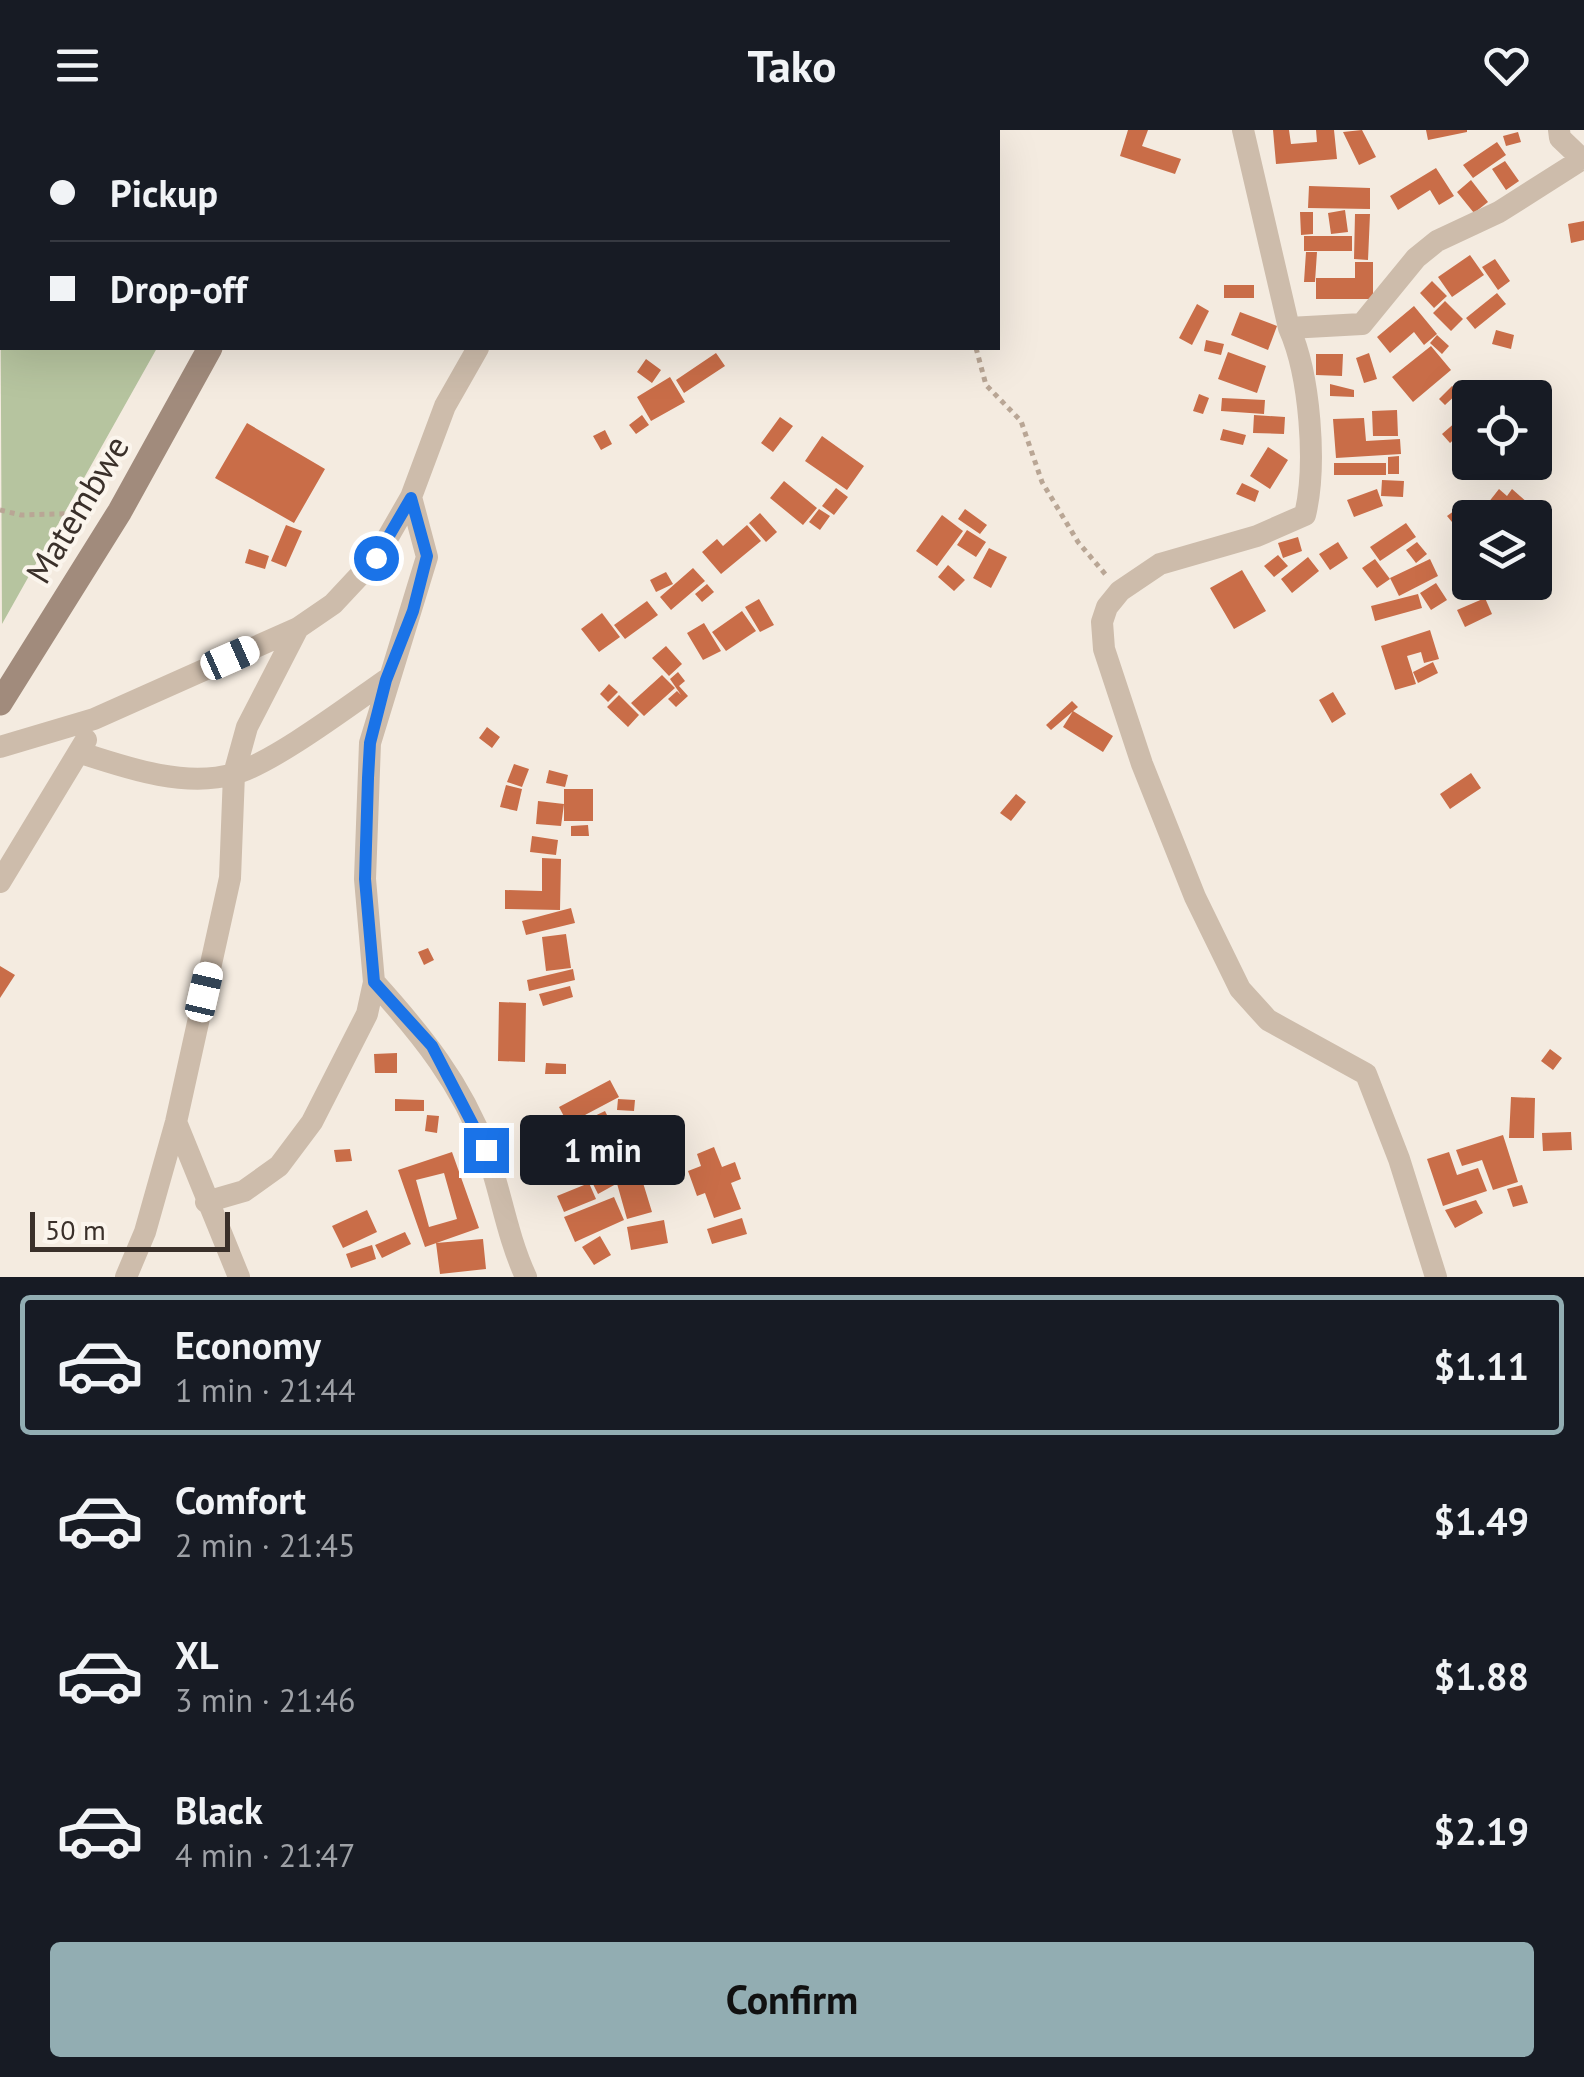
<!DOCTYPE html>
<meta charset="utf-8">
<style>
body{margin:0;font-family:"PT Sans",sans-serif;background:#20242c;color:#f1f3f6;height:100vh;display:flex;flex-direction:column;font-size:38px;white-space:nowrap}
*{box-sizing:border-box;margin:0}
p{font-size:32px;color:#9ea1a6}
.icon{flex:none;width:55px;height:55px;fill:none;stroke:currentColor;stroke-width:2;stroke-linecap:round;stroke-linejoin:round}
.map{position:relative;height:1147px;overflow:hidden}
.sheet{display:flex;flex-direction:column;background:#171b24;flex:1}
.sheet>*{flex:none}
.guide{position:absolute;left:0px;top:0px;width:1000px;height:220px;box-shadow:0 10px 40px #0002;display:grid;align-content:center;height:220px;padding:0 50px;background:#171b24}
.controls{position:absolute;left:1452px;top:250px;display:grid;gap:20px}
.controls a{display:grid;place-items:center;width:100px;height:100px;border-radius:10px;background:#171b24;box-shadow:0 10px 40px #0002;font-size:50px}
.scale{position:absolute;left:30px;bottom:25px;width:200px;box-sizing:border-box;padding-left:10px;border:5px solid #3a302a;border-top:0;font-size:28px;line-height:35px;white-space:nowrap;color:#3a302a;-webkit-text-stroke:8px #fbf5ed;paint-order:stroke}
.end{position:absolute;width:45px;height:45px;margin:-22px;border:12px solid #1a73e8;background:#fff;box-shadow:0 0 0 5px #fff}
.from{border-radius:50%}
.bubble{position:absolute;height:70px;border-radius:10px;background:#171b24;box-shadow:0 10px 40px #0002;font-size:32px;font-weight:700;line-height:70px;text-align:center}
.car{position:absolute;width:30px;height:60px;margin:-30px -15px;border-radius:12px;box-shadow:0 0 8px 2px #0007;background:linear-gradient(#fff 24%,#345 0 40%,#fff 0 76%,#345 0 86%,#fff 0)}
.guide b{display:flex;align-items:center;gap:35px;height:95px;font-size:38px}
.guide b+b{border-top:2px solid #363941}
.guide i{width:25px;height:25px;background:#f1f3f6}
ul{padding:18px 0 0;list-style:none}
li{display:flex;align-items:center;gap:30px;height:140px;margin:0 20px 15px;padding:0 30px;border:5px solid transparent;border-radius:10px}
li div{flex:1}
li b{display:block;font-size:38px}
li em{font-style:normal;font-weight:700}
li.active{border-color:#92adb2}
li>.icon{width:90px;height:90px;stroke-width:1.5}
.primary-button{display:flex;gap:20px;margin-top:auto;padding:20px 50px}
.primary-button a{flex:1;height:115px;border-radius:10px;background:#92adb2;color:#111;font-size:40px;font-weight:700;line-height:115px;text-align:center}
header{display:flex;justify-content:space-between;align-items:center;height:130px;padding:0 50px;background:#171b24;font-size:45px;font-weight:700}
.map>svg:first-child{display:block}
</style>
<header><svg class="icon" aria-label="menu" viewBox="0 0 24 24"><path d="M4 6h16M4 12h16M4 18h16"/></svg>Tako<svg class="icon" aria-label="heart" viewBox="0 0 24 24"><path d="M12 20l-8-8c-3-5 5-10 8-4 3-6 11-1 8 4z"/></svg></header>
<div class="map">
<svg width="1584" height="1147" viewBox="0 0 1584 1147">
<rect width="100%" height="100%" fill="#f4ebe0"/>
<path fill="#b6c49f" d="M 0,65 L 2,218 L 157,218 L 2,494 Z"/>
<path fill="#c96d48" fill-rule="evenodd" d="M 1128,0 L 1148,0 L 1142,16 L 1181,29 L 1175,44 L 1120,26 Z
M 1273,0 L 1289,0 L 1291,14 L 1317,12 L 1316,0 L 1334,0 L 1337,29 L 1276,34 Z
M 1362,0 L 1376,27 L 1359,35 L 1343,2 Z
M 1426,0 L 1467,0 L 1467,2 L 1428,10 Z
M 1518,2 L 1521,12 L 1506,16 L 1503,6 Z
M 1497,12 L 1506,25 L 1473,48 L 1463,35 Z
M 1505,31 L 1519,51 L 1506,60 L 1492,39 Z
M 1436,38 L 1454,66 L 1439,75 L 1430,60 L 1398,80 L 1390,66 Z
M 1471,50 L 1488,72 L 1474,83 L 1457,62 Z
M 1309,56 L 1370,58 L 1370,79 L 1308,78 Z
M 1345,80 L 1348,102 L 1331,104 L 1328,83 Z
M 1300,82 L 1313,82 L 1313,104 L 1301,105 Z
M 1355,84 L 1370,84 L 1368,130 L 1354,129 Z
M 1584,91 L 1584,110 L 1571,113 L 1568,94 Z
M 1304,106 L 1352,106 L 1352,121 L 1304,121 Z
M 1306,122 L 1317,122 L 1315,152 L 1304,152 Z
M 1470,125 L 1484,145 L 1452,167 L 1438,147 Z
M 1495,129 L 1510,151 L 1498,160 L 1482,137 Z
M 1355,132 L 1373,132 L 1373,169 L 1316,169 L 1316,148 L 1355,148 Z
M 1432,151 L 1447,166 L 1434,178 L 1420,163 Z
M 1224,155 L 1254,155 L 1254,168 L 1224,168 Z
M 1497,163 L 1506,174 L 1475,199 L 1466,188 Z
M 1445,171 L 1463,189 L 1451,201 L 1433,183 Z
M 1197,174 L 1209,181 L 1192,215 L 1179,208 Z
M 1414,176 L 1437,204 L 1424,215 L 1414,202 L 1390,223 L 1377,207 Z
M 1240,182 L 1277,196 L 1268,220 L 1231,205 Z
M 1496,200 L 1514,205 L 1511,219 L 1492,214 Z
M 1437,205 L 1449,216 L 1442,224 L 1430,213 Z
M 1206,210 L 1224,214 L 1221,225 L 1204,221 Z
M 1431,216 L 1451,240 L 1413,272 L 1392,247 Z
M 1228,222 L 1266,236 L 1257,263 L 1218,249 Z
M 716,223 L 725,236 L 684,263 L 676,250 Z
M 1369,223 L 1377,249 L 1364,253 L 1356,228 Z
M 1316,224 L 1343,224 L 1342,246 L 1316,245 Z
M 646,229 L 661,240 L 652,253 L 637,242 Z
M 670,247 L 685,272 L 651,291 L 637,267 Z
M 1330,254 L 1354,260 L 1354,267 L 1330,266 Z
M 1452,256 L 1459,262 L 1445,275 L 1439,269 Z
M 1199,264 L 1209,268 L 1203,284 L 1193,281 Z
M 1222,268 L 1265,270 L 1264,284 L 1221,281 Z
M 1397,280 L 1398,306 L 1373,306 L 1372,281 Z
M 642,285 L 649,295 L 636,304 L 629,295 Z
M 1254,285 L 1285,287 L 1284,304 L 1253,303 Z
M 780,287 L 793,296 L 773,322 L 761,313 Z
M 1364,288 L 1366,311 L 1400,309 L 1401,324 L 1336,328 L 1333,289 Z
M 1457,291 L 1465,299 L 1450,313 L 1442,304 Z
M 247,293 L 325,339 L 294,393 L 215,348 Z
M 1223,299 L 1246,305 L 1243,315 L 1220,310 Z
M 605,300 L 612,314 L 601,320 L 593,306 Z
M 822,306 L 864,336 L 847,360 L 805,331 Z
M 1268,317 L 1288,330 L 1270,359 L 1250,346 Z
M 1399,326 L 1399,344 L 1388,344 L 1388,327 Z
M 1334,333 L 1386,333 L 1386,345 L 1334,345 Z
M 1382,350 L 1404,351 L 1403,367 L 1381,366 Z
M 784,351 L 817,378 L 803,395 L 770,368 Z
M 1242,353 L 1259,361 L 1255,372 L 1236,364 Z
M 836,358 L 848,367 L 834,385 L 822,376 Z
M 1377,359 L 1383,376 L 1354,387 L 1347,370 Z
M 1499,359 L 1507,366 L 1512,359 L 1527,372 L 1515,388 L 1506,388 L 1488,373 Z
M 1458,378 L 1468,390 L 1457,398 L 1447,386 Z
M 819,379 L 830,386 L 820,400 L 809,392 Z
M 965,379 L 987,395 L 980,404 L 958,389 Z
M 760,383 L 777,402 L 766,412 L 749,393 Z
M 942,385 L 963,401 L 937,436 L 916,421 Z
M 1470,391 L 1470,419 L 1456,402 Z
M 1406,393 L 1416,407 L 1380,431 L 1370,417 Z
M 286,395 L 302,401 L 286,437 L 271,431 Z
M 747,395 L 761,411 L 721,444 L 702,422 L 717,409 L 723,416 Z
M 967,400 L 986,412 L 976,427 L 957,415 Z
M 1298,407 L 1302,421 L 1283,428 L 1278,413 Z
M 1338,412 L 1348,428 L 1330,440 L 1319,424 Z
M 1417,412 L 1427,424 L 1416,433 L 1406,420 Z
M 989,418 L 1007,427 L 991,458 L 973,448 Z
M 249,419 L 269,426 L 265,439 L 245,433 Z
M 1278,425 L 1288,436 L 1274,447 L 1264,436 Z
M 1308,427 L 1319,441 L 1292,463 L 1281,449 Z
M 1375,429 L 1390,449 L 1377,458 L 1362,438 Z
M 1430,429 L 1438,446 L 1399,466 L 1390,448 Z
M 948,435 L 965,450 L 954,461 L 938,447 Z
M 693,438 L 705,451 L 671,480 L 660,467 Z
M 1242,440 L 1266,481 L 1234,499 L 1210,458 Z
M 666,442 L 673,454 L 656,462 L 650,450 Z
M 1480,452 L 1485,462 L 1472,468 L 1467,459 Z
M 1436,453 L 1447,470 L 1431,480 L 1420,463 Z
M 707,454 L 714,462 L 702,472 L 695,464 Z
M 1418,464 L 1422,478 L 1375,491 L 1371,476 Z
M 1485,468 L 1492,484 L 1465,497 L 1457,480 Z
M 759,469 L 774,495 L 760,502 L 745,477 Z
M 647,471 L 658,485 L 625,509 L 614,495 Z
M 742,481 L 756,501 L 726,521 L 712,502 Z
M 602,483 L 620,507 L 599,522 L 581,499 Z
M 704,493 L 721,521 L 703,530 L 687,503 Z
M 1430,500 L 1439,529 L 1424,533 L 1421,522 L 1407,526 L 1416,554 L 1395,560 L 1381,516 Z
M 666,516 L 682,534 L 669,546 L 652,528 Z
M 1433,532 L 1438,543 L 1418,553 L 1413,542 Z
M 678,542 L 685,551 L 679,556 L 688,566 L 676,577 L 668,569 L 677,561 L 681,565 L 670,549 Z
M 662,545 L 675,558 L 644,586 L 631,573 Z
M 609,554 L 618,562 L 608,572 L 600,564 Z
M 1333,562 L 1346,584 L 1332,593 L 1319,570 Z
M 619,565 L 639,585 L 628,597 L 607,577 Z
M 1072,571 L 1078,577 L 1051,600 L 1046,595 Z
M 1073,581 L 1113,606 L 1103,622 L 1063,597 Z
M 487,597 L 500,607 L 492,618 L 479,608 Z
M 514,634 L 529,639 L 522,657 L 507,652 Z
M 549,640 L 568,645 L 565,657 L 546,653 Z
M 1471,643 L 1481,658 L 1450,679 L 1440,664 Z
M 506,655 L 522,659 L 517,681 L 500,677 Z
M 564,659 L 593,659 L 593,691 L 564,691 Z
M 1016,664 L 1026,672 L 1011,691 L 1000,683 Z
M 538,671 L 564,674 L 561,696 L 536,694 Z
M 588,695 L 589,706 L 571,706 L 571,696 Z
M 532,706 L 558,710 L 556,725 L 530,722 Z
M 542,728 L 561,729 L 560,780 L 505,779 L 505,760 L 542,761 Z
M 571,778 L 575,793 L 526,805 L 522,791 Z
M 566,804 L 571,838 L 546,841 L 542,807 Z
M 428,818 L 434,830 L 424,835 L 418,822 Z
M 0,836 L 15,845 L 0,868 Z
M 573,839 L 575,850 L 529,861 L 527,850 Z
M 570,856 L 573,867 L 543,876 L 539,864 Z
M 499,872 L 526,873 L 525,932 L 498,931 Z
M 1550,919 L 1562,928 L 1553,940 L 1541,931 Z
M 397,923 L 397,943 L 375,943 L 374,924 Z
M 546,933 L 566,934 L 566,944 L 545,944 Z
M 610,950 L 619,967 L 568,994 L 559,977 Z
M 1511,967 L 1535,968 L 1534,1008 L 1509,1008 Z
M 395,969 L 424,970 L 424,981 L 395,981 Z
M 618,969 L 635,970 L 634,981 L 617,980 Z
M 605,981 L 621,1013 L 601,1022 L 586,990 Z
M 427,985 L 439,986 L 437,1003 L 425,1001 Z
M 1571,1002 L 1572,1020 L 1543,1021 L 1542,1003 Z
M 1503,1005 L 1518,1052 L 1493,1060 L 1482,1030 L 1462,1036 L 1456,1020 Z
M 590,1010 L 598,1023 L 579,1034 L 571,1020 Z
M 714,1017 L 722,1037 L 735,1032 L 741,1049 L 731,1053 L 741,1079 L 714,1088 L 705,1063 L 697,1066 L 688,1041 L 701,1036 L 697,1024 Z
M 350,1019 L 352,1031 L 336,1032 L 334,1020 Z
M 452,1022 L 479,1098 L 425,1117 L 398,1040 ZM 444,1043 L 457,1089 L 429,1097 L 416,1050 Z
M 1449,1022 L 1457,1045 L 1478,1038 L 1487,1061 L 1443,1076 L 1427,1029 Z
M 610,1042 L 616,1054 L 598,1064 L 592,1052 Z
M 640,1043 L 652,1082 L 627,1089 L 616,1050 Z
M 589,1053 L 596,1069 L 564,1082 L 557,1066 Z
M 1522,1055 L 1528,1073 L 1513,1077 L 1507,1059 Z
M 614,1067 L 624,1090 L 575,1112 L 564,1087 Z
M 1476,1070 L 1483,1083 L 1455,1098 L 1445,1080 Z
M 367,1080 L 377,1102 L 343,1118 L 332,1096 Z
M 742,1088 L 747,1104 L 712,1114 L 707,1099 Z
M 664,1090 L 668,1113 L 631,1120 L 627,1097 Z
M 405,1102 L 411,1114 L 382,1128 L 375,1115 Z
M 600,1106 L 611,1125 L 594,1135 L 582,1117 Z
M 483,1109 L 486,1139 L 440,1144 L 436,1113 Z
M 372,1115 L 376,1129 L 351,1138 L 346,1124 Z"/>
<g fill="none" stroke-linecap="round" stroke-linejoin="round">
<path stroke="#b9a695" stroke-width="5" stroke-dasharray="5 5" stroke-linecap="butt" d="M 976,218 L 986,255 L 1021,291 L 1042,352 L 1078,412 L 1106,445
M 0,380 L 21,385 L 91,383"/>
<path stroke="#cdbcab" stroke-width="22" d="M 1243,0 L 1289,198 C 1310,245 1317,335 1305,385 L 1257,406 L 1160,434 L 1120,461 L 1107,477 L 1102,492 L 1104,519 L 1142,634 L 1195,767 L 1240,859 L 1268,890 L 1366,944 L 1399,1029 L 1436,1147
M 1559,0 L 1560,8 L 1582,29
M 573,2 L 573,0
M 1289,198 L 1362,194 L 1416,128 L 1437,111 L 1499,82 L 1584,28
M 0,617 L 94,589 L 298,498 L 333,474 L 376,428 L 411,367 L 445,276 L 478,218
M 81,623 C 127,638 185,658 234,644 C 273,633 350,575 386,550
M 0,752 L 86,610
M 374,852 C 421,904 461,953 486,1020 C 501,1062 507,1106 526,1147
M 176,992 L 239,1147
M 206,1072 L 244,1061 L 279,1036 L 312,992 L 367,884 L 374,852 L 365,749 L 370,613 L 427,427 L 411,367
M 126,1147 L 145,1102 L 176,992 L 230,748 L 234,644 L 247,597 L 298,498"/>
<path stroke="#a18b7c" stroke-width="25" d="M 318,2 L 319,0
M 0,573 L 120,381 L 210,218"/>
</g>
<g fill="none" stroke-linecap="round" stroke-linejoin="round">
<path stroke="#1a73e8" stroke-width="12" d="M 376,428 L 411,368 L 427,426 L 413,481 L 386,550 L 370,613 L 368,648 L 365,749 L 374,852 L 432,916 L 486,1020"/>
</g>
<g text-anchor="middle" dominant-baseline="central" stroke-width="8" stroke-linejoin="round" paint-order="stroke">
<g font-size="35" fill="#3a302a" stroke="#fbf5ed">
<text transform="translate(77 379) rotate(-59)">Matembwe</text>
</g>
</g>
</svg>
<div class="controls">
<a><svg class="icon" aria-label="locate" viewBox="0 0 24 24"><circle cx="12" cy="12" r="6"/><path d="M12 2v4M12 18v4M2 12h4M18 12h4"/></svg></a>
<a><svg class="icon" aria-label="layers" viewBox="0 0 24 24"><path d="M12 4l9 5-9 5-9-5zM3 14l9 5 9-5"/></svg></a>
</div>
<div class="scale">50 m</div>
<i class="end from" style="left:376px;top:428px"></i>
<i class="end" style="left:486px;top:1020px"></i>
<div class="bubble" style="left:520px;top:985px;width:165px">1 min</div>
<i class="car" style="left:230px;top:528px;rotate:66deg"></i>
<i class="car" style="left:204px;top:862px;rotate:13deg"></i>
<div class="guide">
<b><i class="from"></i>Pickup</b>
<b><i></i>Drop-off</b>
</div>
</div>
<section class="sheet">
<ul>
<li class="active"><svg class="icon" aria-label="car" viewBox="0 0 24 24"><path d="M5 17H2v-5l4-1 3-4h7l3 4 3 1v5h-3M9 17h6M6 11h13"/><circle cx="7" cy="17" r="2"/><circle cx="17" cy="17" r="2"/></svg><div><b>Economy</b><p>1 min · 21:44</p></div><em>$1.11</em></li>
<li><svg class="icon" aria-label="car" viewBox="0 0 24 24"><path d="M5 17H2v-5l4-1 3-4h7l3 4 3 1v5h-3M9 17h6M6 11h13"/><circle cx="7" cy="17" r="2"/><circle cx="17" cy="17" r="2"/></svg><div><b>Comfort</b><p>2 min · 21:45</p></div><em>$1.49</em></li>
<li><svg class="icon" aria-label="car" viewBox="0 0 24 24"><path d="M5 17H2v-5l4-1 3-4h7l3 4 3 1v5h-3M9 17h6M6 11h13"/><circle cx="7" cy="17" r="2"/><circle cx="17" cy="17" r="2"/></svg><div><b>XL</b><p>3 min · 21:46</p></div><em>$1.88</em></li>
<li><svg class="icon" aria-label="car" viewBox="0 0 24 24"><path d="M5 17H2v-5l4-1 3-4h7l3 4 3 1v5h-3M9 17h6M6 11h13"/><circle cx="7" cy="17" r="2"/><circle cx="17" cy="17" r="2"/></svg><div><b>Black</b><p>4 min · 21:47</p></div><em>$2.19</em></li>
</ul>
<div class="primary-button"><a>Confirm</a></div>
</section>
